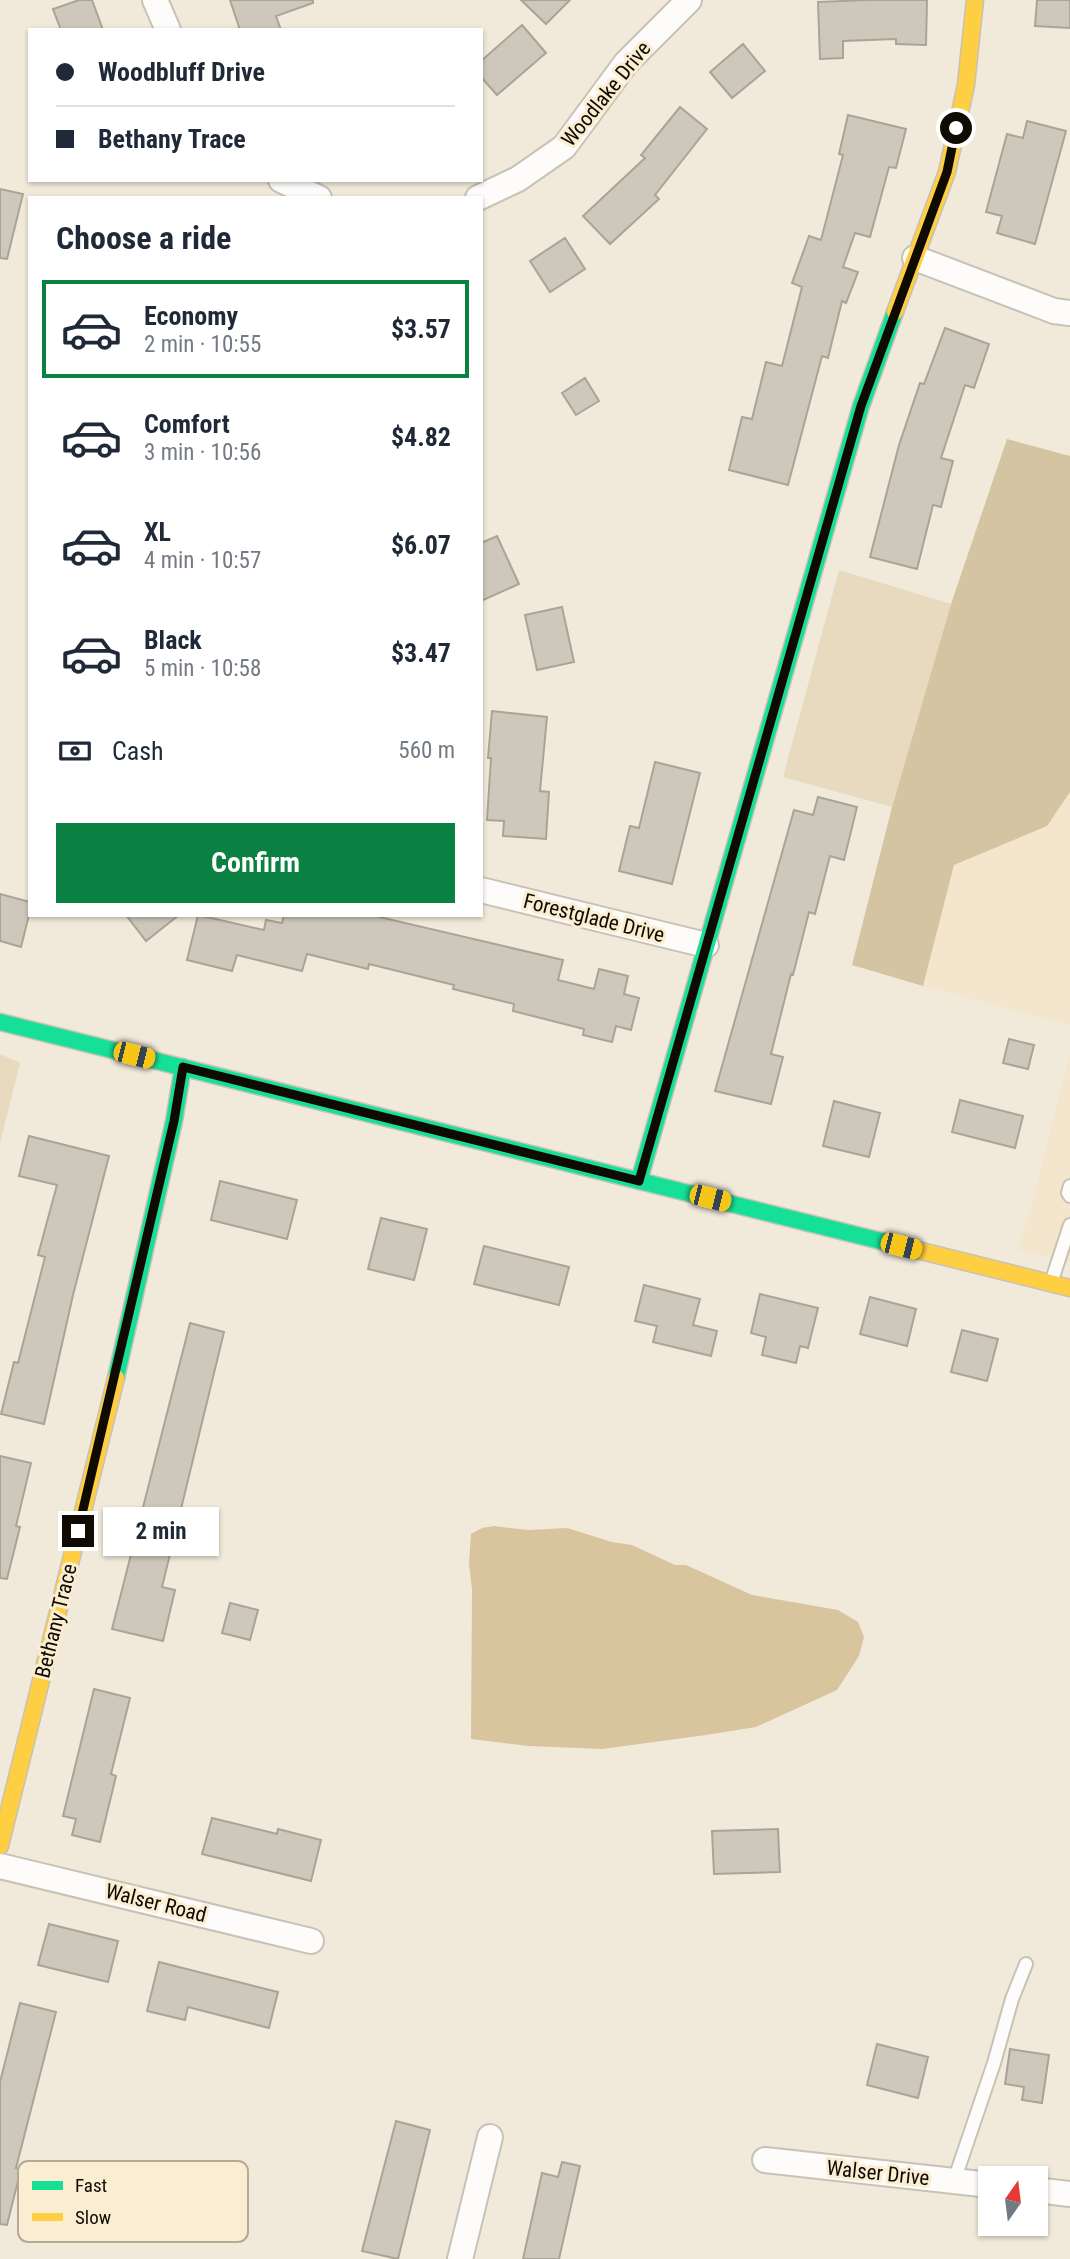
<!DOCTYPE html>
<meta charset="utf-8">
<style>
body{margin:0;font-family:"Roboto Condensed",sans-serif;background:#f6f6f7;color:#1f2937;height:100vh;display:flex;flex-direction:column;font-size:26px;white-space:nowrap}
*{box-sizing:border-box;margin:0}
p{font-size:23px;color:#747a83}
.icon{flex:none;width:38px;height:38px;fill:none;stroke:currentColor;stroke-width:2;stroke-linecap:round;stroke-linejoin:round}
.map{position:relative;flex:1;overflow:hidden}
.drawer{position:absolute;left:28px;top:196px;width:455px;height:721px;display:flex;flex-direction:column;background:#fff;border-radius:0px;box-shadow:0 2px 5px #0004}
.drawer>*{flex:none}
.banner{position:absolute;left:28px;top:28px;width:455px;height:154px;border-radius:0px;box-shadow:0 2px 5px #0004;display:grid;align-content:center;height:154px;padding:0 28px;background:#fff}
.needle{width:46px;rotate:14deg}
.fabs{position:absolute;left:978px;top:2166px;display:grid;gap:14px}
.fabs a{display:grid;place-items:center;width:70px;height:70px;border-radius:0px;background:#fff;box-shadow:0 2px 5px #0004;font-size:35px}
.end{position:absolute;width:32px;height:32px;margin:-16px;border:9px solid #0f0b03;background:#fff;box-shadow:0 0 0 4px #fff}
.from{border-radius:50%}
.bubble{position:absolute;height:49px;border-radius:0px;background:#fff;box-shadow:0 2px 5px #0004;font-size:23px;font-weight:700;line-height:49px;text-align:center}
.car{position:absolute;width:21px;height:42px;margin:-21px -10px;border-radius:9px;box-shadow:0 0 5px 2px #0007;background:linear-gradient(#f5c518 24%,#345 0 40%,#f5c518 0 76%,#345 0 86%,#f5c518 0)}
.banner b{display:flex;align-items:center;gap:24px;height:66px;font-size:26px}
.banner b+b{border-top:2px solid #e0e1e3}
.banner i{width:18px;height:18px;background:#1f2937}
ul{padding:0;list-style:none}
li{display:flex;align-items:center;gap:21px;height:98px;margin:0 14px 10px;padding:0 14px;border:4px solid transparent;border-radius:0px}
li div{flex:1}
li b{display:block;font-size:26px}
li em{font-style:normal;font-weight:700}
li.selected{border-color:#0b8043}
li>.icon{width:63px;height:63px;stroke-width:1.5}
h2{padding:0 28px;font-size:32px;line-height:84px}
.pay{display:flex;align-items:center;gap:18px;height:77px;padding:0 28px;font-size:26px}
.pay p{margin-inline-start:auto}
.cta{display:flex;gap:14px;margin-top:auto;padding:14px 28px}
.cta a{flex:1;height:80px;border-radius:0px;background:#0b8043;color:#fff;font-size:28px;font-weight:700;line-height:80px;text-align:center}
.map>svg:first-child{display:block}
</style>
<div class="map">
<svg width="1070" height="2259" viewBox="0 0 1070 2259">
<rect width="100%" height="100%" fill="#f1eadb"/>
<path fill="#f3e6cd" d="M 1070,792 L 1070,1025 L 923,986 L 954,864 L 1047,826 Z
M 1070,1055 L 1070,1262 L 1019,1250 Z"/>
<path fill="#e7dabe" d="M 839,570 L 951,604 L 892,807 L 783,777 Z
M 0,1054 L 20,1063 L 0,1143 Z"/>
<path fill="#d4c4a2" d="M 1007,439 L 1070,456 L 1070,792 L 1047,826 L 954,865 L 923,986 L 852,965 L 892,807 L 951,604 Z"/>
<path fill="#d8c49d" d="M 494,1526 L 528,1530 L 567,1528 L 612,1542 L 632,1545 L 675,1565 L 686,1565 L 752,1595 L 838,1610 L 858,1622 L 864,1637 L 859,1656 L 837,1690 L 756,1727 L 706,1735 L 602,1749 L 529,1746 L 471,1739 L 472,1589 L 469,1564 L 471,1534 L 482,1528 Z"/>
<path fill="#cdc7bc" stroke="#aaa498" stroke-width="2" d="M 79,0 L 92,0 L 103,30 L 61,30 L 53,9 Z
M 230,0 L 313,0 L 313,3 L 276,16 L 281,30 L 240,30 Z
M 521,0 L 570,0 L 546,24 Z
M 868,0 L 927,0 L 926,45 L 896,44 L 896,39 L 843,41 L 843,58 L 820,59 L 818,2 Z
M 1037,0 L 1070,0 L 1070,28 L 1035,26 Z
M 522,25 L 546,53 L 497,95 L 481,77 L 481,61 Z
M 743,44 L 765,71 L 732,98 L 710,72 Z
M 680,107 L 707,129 L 655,195 L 659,199 L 610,244 L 583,216 L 645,158 L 641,155 Z
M 848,115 L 906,129 L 896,168 L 889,167 L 870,237 L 855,233 L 843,267 L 858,272 L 846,303 L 842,301 L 828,358 L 822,356 L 788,485 L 729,470 L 742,417 L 752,419 L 766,362 L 782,366 L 802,287 L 792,283 L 809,236 L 821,240 L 843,155 L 839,154 Z
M 1027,121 L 1066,131 L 1035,244 L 997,233 L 1002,216 L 986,212 L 1007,134 L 1023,138 Z
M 0,189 L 23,194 L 7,259 L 0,258 Z
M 565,238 L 585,269 L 550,292 L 530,261 Z
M 945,328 L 989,344 L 974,388 L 965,385 L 941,458 L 953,461 L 941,507 L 933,505 L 917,569 L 870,557 L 899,445 L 920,383 L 924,384 Z
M 585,378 L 599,401 L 576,415 L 562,393 Z
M 497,536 L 519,584 L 481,601 L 481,543 Z
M 562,607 L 574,662 L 537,670 L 525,615 Z
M 492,711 L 547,717 L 540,791 L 549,792 L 546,839 L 503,836 L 504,821 L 487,820 L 491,758 L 488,758 Z
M 655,762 L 700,773 L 672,884 L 619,871 L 630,826 L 639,828 Z
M 818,797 L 857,807 L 844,860 L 830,856 L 815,914 L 809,912 L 793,975 L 791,974 L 771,1054 L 783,1057 L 771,1104 L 715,1091 L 794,810 L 813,815 Z
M 0,894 L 30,902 L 30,911 L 21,947 L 0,941 Z
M 126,915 L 179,915 L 146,941 Z
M 198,915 L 264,930 L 266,920 L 282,923 L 284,915 L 371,915 L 563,960 L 558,980 L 594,989 L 599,969 L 628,976 L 624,994 L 639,998 L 631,1030 L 616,1026 L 612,1042 L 583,1035 L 584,1029 L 513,1011 L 514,1004 L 453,989 L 454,985 L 369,964 L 368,969 L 307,954 L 302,971 L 237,955 L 232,971 L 187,960 Z
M 1009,1039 L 1034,1045 L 1028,1069 L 1003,1063 Z
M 960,1100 L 1023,1116 L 1015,1148 L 952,1132 Z
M 834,1101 L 880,1113 L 869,1157 L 823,1146 Z
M 29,1136 L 109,1156 L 73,1295 L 44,1424 L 1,1414 L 14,1362 L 18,1363 L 45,1257 L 38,1255 L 57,1185 L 19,1176 Z
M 220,1181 L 297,1200 L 287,1239 L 211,1220 Z
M 381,1218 L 427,1229 L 414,1280 L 368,1269 Z
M 484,1246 L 569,1267 L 559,1305 L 474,1284 Z
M 644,1285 L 700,1299 L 693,1325 L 717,1331 L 711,1356 L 653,1342 L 657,1326 L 635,1321 Z
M 760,1294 L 818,1308 L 808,1348 L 800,1346 L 796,1363 L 762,1355 L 766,1337 L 751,1333 Z
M 870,1297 L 916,1309 L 907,1346 L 860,1334 Z
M 190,1323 L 224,1332 L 162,1587 L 175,1590 L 163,1641 L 112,1629 Z
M 962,1330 L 998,1339 L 987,1381 L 951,1372 Z
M 0,1456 L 31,1463 L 16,1526 L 20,1527 L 7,1579 L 0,1578 Z
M 230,1603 L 258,1610 L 250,1640 L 222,1633 Z
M 94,1689 L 130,1698 L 111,1774 L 116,1776 L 100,1842 L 72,1835 L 76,1819 L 63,1816 Z
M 212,1818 L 277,1834 L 278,1829 L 321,1840 L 311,1881 L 202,1854 Z
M 778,1829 L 780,1872 L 714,1874 L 712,1831 Z
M 49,1924 L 118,1941 L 108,1982 L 38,1965 Z
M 159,1962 L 278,1992 L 269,2028 L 188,2007 L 185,2020 L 147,2011 Z
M 20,2003 L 56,2012 L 16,2168 L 21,2169 L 7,2225 L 0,2224 L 0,2082 Z
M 877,2044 L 928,2057 L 918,2098 L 867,2085 Z
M 1010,2049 L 1049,2055 L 1042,2103 L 1022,2100 L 1024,2087 L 1005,2084 Z
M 396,2121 L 430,2130 L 398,2259 L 362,2251 Z
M 562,2162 L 580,2166 L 559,2259 L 523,2259 L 542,2173 L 558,2177 Z"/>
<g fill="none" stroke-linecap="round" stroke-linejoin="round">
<g stroke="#c8c2b6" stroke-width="16">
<path id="lane" d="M 1070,1186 L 1068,1193 L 1070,1196
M 1051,1283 L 1070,1225
M 954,2181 L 994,2063 L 1012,1999 L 1026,1964"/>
</g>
<g stroke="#c8c2b6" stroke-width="28">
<path id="street" d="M 155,0 L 168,30
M 281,180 L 319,198
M 478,198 L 518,179 L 564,147 L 626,63 L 689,0
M 915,258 L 1054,311 L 1070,313
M 481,890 L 706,945
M 0,1866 L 311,1941
M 765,2160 L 990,2185
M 1036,2190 L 1070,2194
M 460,2259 L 490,2137"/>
</g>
<g stroke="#c8c2b6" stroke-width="19">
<path id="fast" d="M 0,1022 L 913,1249
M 639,1181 L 861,406 L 895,312
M 116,1378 L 174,1121 L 183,1067"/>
</g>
<g stroke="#c8c2b6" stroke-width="19">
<path id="slow" d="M 895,312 L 947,172 L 966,85 L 975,0
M 913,1249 L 1070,1288
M 0,1846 L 116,1378"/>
</g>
<use href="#lane" stroke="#fdfcfa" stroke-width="12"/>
<use href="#street" stroke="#fdfcfa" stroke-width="24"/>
<use href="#fast" stroke="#16e098" stroke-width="16"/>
<use href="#slow" stroke="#ffcf43" stroke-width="16"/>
</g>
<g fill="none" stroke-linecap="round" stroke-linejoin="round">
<path stroke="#0f0b03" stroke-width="9" d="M 78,1531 L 174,1121 L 183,1067 L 639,1181 L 861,406 L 947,172 L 956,128"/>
</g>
<g text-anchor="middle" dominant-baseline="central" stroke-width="6" stroke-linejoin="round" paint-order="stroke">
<g font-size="21" fill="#0f0b03" stroke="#faedd2">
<text transform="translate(606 94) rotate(-51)">Woodlake Drive</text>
<text transform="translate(594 918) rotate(14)">Forestglade Drive</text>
<text transform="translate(56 1621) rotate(-76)">Bethany Trace</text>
<text transform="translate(156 1903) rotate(14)">Walser Road</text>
<text transform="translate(878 2173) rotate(6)">Walser Drive</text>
</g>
</g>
<rect x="18" y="2161" width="230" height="81" rx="10" fill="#faedd2" stroke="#b4a994" stroke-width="2"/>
<rect x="32" y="2181" width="31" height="9" fill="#16e098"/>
<rect x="32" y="2213" width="31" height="8" fill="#ffcf43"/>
<g font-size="19" fill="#0f0b03">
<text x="75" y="2192">Fast</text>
<text x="75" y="2224">Slow</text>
</g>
</svg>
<div class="fabs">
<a><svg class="needle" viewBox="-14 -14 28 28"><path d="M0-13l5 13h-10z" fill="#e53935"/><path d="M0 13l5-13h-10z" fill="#747a83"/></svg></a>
</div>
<i class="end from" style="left:956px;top:128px"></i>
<i class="end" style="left:78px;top:1531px"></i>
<div class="bubble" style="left:103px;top:1507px;width:116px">2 min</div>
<i class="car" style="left:134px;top:1055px;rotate:104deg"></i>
<i class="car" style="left:710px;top:1198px;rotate:104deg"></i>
<i class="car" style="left:901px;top:1246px;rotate:104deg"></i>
<div class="banner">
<b><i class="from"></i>Woodbluff Drive</b>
<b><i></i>Bethany Trace</b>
</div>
<section class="drawer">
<h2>Choose a ride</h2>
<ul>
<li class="selected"><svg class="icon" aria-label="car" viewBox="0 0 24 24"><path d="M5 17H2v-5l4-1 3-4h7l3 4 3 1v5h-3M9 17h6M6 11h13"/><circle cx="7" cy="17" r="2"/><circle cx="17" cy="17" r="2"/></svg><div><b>Economy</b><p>2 min · 10:55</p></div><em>$3.57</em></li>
<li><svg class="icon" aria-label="car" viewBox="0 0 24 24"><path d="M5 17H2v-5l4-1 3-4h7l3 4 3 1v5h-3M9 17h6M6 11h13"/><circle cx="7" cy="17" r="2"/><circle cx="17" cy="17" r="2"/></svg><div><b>Comfort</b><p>3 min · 10:56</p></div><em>$4.82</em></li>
<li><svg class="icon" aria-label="car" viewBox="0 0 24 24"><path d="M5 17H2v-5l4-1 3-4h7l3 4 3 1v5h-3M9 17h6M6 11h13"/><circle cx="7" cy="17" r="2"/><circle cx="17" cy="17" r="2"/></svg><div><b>XL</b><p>4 min · 10:57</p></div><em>$6.07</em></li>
<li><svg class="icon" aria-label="car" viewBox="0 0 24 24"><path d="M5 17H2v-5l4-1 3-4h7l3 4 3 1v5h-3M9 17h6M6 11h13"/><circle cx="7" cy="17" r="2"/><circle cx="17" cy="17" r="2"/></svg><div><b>Black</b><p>5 min · 10:58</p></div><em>$3.47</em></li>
</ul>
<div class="pay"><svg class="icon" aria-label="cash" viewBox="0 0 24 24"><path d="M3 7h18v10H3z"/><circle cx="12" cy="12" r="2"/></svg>Cash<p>560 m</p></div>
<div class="cta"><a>Confirm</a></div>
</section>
</div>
